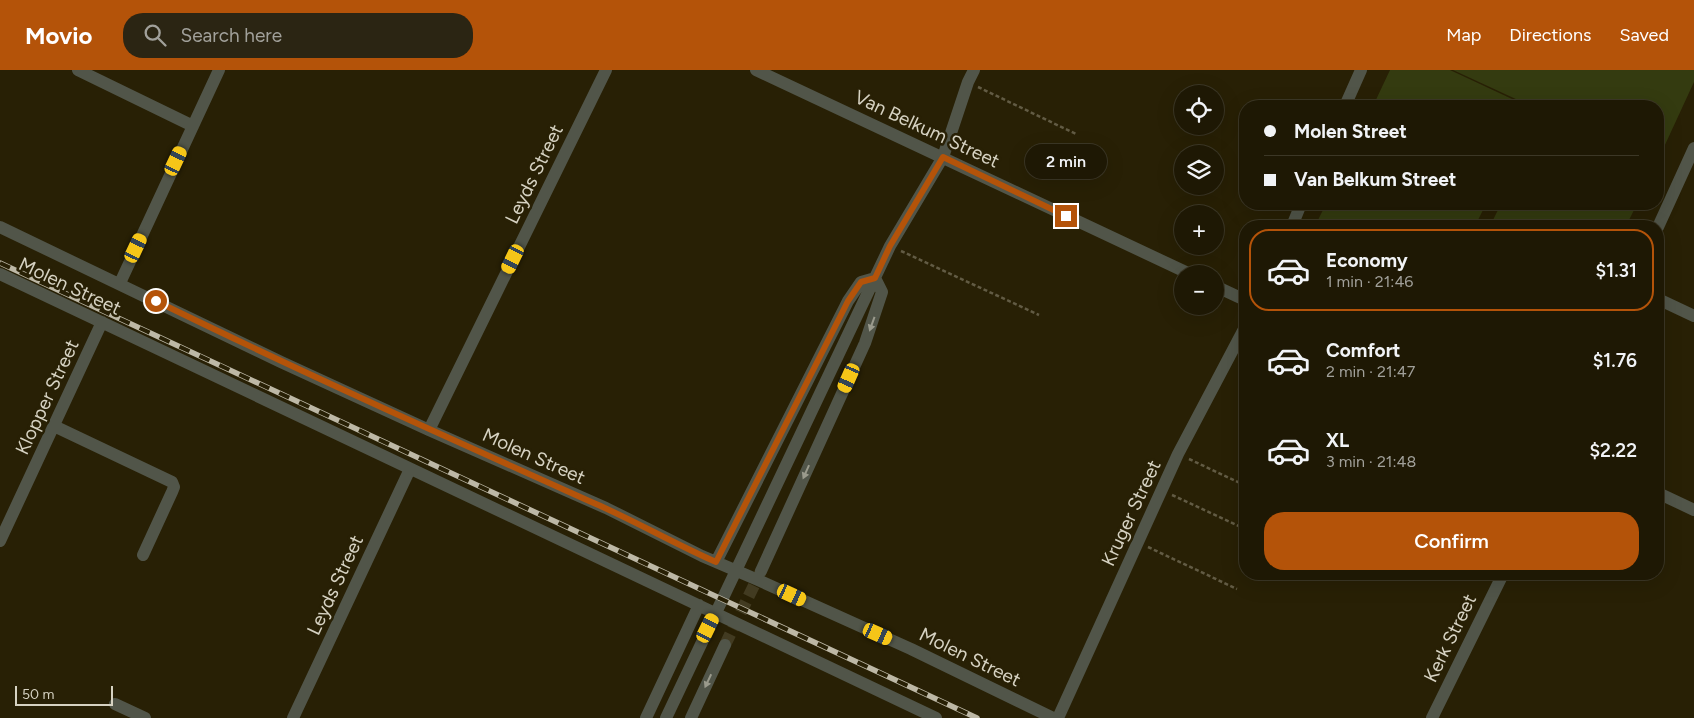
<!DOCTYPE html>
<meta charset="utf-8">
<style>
body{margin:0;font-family:Figtree,sans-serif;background:#2b2513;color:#f1f3f6;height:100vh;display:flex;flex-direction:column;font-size:19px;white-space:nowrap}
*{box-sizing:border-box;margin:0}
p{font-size:16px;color:#a1a09a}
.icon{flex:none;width:28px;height:28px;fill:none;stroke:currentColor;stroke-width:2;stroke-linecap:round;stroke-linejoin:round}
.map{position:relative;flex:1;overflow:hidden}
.side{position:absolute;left:1239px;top:150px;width:425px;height:360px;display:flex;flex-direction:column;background:#1e1804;border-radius:20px;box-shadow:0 5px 20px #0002,0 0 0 1px #3c3726}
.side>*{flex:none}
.top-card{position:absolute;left:1239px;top:30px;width:425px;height:110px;border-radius:20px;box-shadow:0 5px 20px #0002,0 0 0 1px #3c3726;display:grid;align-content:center;height:110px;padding:0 25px;background:#1e1804}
.tools{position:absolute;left:1174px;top:15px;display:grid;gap:10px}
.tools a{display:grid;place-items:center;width:50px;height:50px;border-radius:50%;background:#1e1804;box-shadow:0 5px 20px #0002,0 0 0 1px #3c3726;font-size:25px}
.scale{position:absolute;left:15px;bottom:12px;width:98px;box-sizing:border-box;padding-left:5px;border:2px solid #d6d2c2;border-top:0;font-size:14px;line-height:18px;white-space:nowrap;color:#d6d2c2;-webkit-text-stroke:4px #282005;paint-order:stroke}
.end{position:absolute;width:22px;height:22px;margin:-11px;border:6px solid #b45309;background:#fff;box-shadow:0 0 0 2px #fff}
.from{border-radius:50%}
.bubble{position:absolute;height:35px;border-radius:18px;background:#1e1804;box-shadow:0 5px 20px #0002,0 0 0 1px #3c3726;font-size:16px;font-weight:600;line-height:35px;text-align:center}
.car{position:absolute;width:15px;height:30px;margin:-15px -8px;border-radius:6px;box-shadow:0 0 4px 1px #0007;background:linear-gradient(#f5c518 24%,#345 0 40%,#f5c518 0 76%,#345 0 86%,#f5c518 0)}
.top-card b{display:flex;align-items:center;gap:18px;height:48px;font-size:19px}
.top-card b+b{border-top:1px solid #3c3726}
.top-card i{width:12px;height:12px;background:#f1f3f6}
ul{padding:9px 0 0;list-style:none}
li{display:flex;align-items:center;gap:15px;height:82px;margin:0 10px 8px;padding:0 15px;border:2px solid transparent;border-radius:20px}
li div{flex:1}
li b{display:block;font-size:19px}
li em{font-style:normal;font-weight:600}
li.active{border-color:#b45309}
li>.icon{width:45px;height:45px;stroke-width:1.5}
.primary-button{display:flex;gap:10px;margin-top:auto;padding:10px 25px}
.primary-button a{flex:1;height:58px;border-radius:20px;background:#b45309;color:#fff;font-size:20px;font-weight:600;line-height:58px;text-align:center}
header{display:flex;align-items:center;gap:30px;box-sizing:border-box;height:70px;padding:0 25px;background:#b45309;color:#fff}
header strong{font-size:24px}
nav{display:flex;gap:28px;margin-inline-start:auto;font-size:18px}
.search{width:350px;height:45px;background:#2b2513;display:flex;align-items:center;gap:12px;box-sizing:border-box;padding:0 18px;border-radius:20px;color:#a1a09a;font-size:19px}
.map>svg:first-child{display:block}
</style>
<header>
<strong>Movio</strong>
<div class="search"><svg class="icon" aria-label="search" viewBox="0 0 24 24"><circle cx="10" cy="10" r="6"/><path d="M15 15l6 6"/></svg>Search here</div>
<nav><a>Map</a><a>Directions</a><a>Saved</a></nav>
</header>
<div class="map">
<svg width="1694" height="648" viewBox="0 0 1694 648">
<rect width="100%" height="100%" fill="#282005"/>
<path fill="#343b10" d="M 1390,0 L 1450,0 L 1527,36 L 1373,36 Z
M 1453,0 L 1694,0 L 1694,12 L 1658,90 L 1658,36 L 1531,36 Z
M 1326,134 L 1486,134 L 1475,156 L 1315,156 Z
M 1501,134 L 1637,134 L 1626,156 L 1490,156 Z"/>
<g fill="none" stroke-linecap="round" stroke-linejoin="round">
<path stroke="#423b21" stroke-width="12" stroke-dasharray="12 6" stroke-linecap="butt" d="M 725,575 L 761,501"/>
<path stroke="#625b44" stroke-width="2.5" stroke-dasharray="4 2.5" stroke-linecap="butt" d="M 978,17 L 1076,64
M 901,181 L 1039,245
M 1189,389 L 1240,413
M 1172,425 L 1245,459
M 1148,477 L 1237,519"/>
<path stroke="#515549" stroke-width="12" d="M 78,0 L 193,56
M 756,0 L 1190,204
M 1345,36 L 1361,0
M 1292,156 L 1301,134
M 0,157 L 281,292 L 429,360 L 606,438 L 702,486 L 758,510 L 911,579 L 1053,648
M 1658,157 L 1694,78
M 0,204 L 936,648
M 120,213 L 219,0
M 1215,216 L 1245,230
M 1658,229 L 1694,246
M 54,356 L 172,412 L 174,417 L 172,422 L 143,485
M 429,360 L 606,0
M 1658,423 L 1694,440
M 0,471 L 102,252
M 716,492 L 848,231 L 861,212 L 875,208 L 882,222 L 865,273 L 761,501
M 115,634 L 145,648
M 293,648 L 410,399
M 646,648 L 699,535
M 666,648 L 890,176 L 943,87 L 968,12 L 974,0
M 691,648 L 725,575
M 1058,648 L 1178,384 L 1245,257
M 1432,648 L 1503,504"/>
<g stroke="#bdb8a6" stroke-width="5.5">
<path id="rail" d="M 0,193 L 977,648"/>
</g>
<use href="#rail" stroke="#282005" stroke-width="4" stroke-dasharray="11" stroke-linecap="butt"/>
</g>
<defs><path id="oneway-solid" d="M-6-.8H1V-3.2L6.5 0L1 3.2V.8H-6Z" transform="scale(1.25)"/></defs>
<g fill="#9a9a8c">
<use href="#oneway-solid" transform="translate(872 254) rotate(110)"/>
<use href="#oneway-solid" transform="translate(806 402) rotate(114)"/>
<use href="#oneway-solid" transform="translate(708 611) rotate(115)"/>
</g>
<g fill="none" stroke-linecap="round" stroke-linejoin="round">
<path stroke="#b45309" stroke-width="6" d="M 156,231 C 301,302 449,368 596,434 C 637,452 675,474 716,492 L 848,231 L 861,212 L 875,208 L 890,176 L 943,87 L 1066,146"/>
</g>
<g text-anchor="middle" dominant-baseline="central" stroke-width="5" stroke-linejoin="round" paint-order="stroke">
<g font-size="19" fill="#d6d2c2" stroke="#282005">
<text transform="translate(927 59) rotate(25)">Van Belkum Street</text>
<text transform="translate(534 104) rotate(-64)">Leyds Street</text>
<text transform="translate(70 216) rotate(25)">Molen Street</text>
<text transform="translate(47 327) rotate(-65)">Klopper Street</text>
<text transform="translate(534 386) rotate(24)">Molen Street</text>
<text transform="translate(1131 443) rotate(-65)">Kruger Street</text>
<text transform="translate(335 515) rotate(-65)">Leyds Street</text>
<text transform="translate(1450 568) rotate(-64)">Kerk Street</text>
<text transform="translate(970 587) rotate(26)">Molen Street</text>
</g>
</g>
</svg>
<div class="tools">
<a><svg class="icon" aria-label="locate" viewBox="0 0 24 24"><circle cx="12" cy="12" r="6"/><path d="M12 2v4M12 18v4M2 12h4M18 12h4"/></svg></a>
<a><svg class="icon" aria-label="layers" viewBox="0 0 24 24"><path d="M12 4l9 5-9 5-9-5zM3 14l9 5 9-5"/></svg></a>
<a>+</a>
<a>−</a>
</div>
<div class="scale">50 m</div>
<i class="end from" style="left:156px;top:231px"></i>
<i class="end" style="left:1066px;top:146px"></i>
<div class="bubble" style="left:1025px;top:74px;width:82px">2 min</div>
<i class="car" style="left:176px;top:91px;rotate:25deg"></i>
<i class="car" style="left:136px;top:178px;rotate:25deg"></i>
<i class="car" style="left:513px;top:189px;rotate:206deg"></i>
<i class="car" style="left:849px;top:308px;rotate:204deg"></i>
<i class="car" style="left:792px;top:525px;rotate:115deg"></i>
<i class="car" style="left:708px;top:558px;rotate:26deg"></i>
<i class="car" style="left:878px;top:564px;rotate:114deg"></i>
<div class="top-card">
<b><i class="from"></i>Molen Street</b>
<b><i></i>Van Belkum Street</b>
</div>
<section class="side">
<ul>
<li class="active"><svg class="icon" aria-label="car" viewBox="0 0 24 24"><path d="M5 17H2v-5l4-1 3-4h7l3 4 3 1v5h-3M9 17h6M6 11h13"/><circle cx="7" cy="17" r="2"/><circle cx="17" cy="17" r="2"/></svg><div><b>Economy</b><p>1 min · 21:46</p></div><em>$1.31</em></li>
<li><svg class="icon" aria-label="car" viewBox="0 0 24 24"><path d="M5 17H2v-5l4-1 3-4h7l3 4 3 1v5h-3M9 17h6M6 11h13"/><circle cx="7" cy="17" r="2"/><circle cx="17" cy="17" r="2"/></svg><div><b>Comfort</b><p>2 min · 21:47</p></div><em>$1.76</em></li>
<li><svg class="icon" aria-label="car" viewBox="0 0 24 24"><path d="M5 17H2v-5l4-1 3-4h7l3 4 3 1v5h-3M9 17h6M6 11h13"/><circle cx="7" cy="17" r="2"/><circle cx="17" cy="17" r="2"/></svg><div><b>XL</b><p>3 min · 21:48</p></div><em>$2.22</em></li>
</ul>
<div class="primary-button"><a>Confirm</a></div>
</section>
</div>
